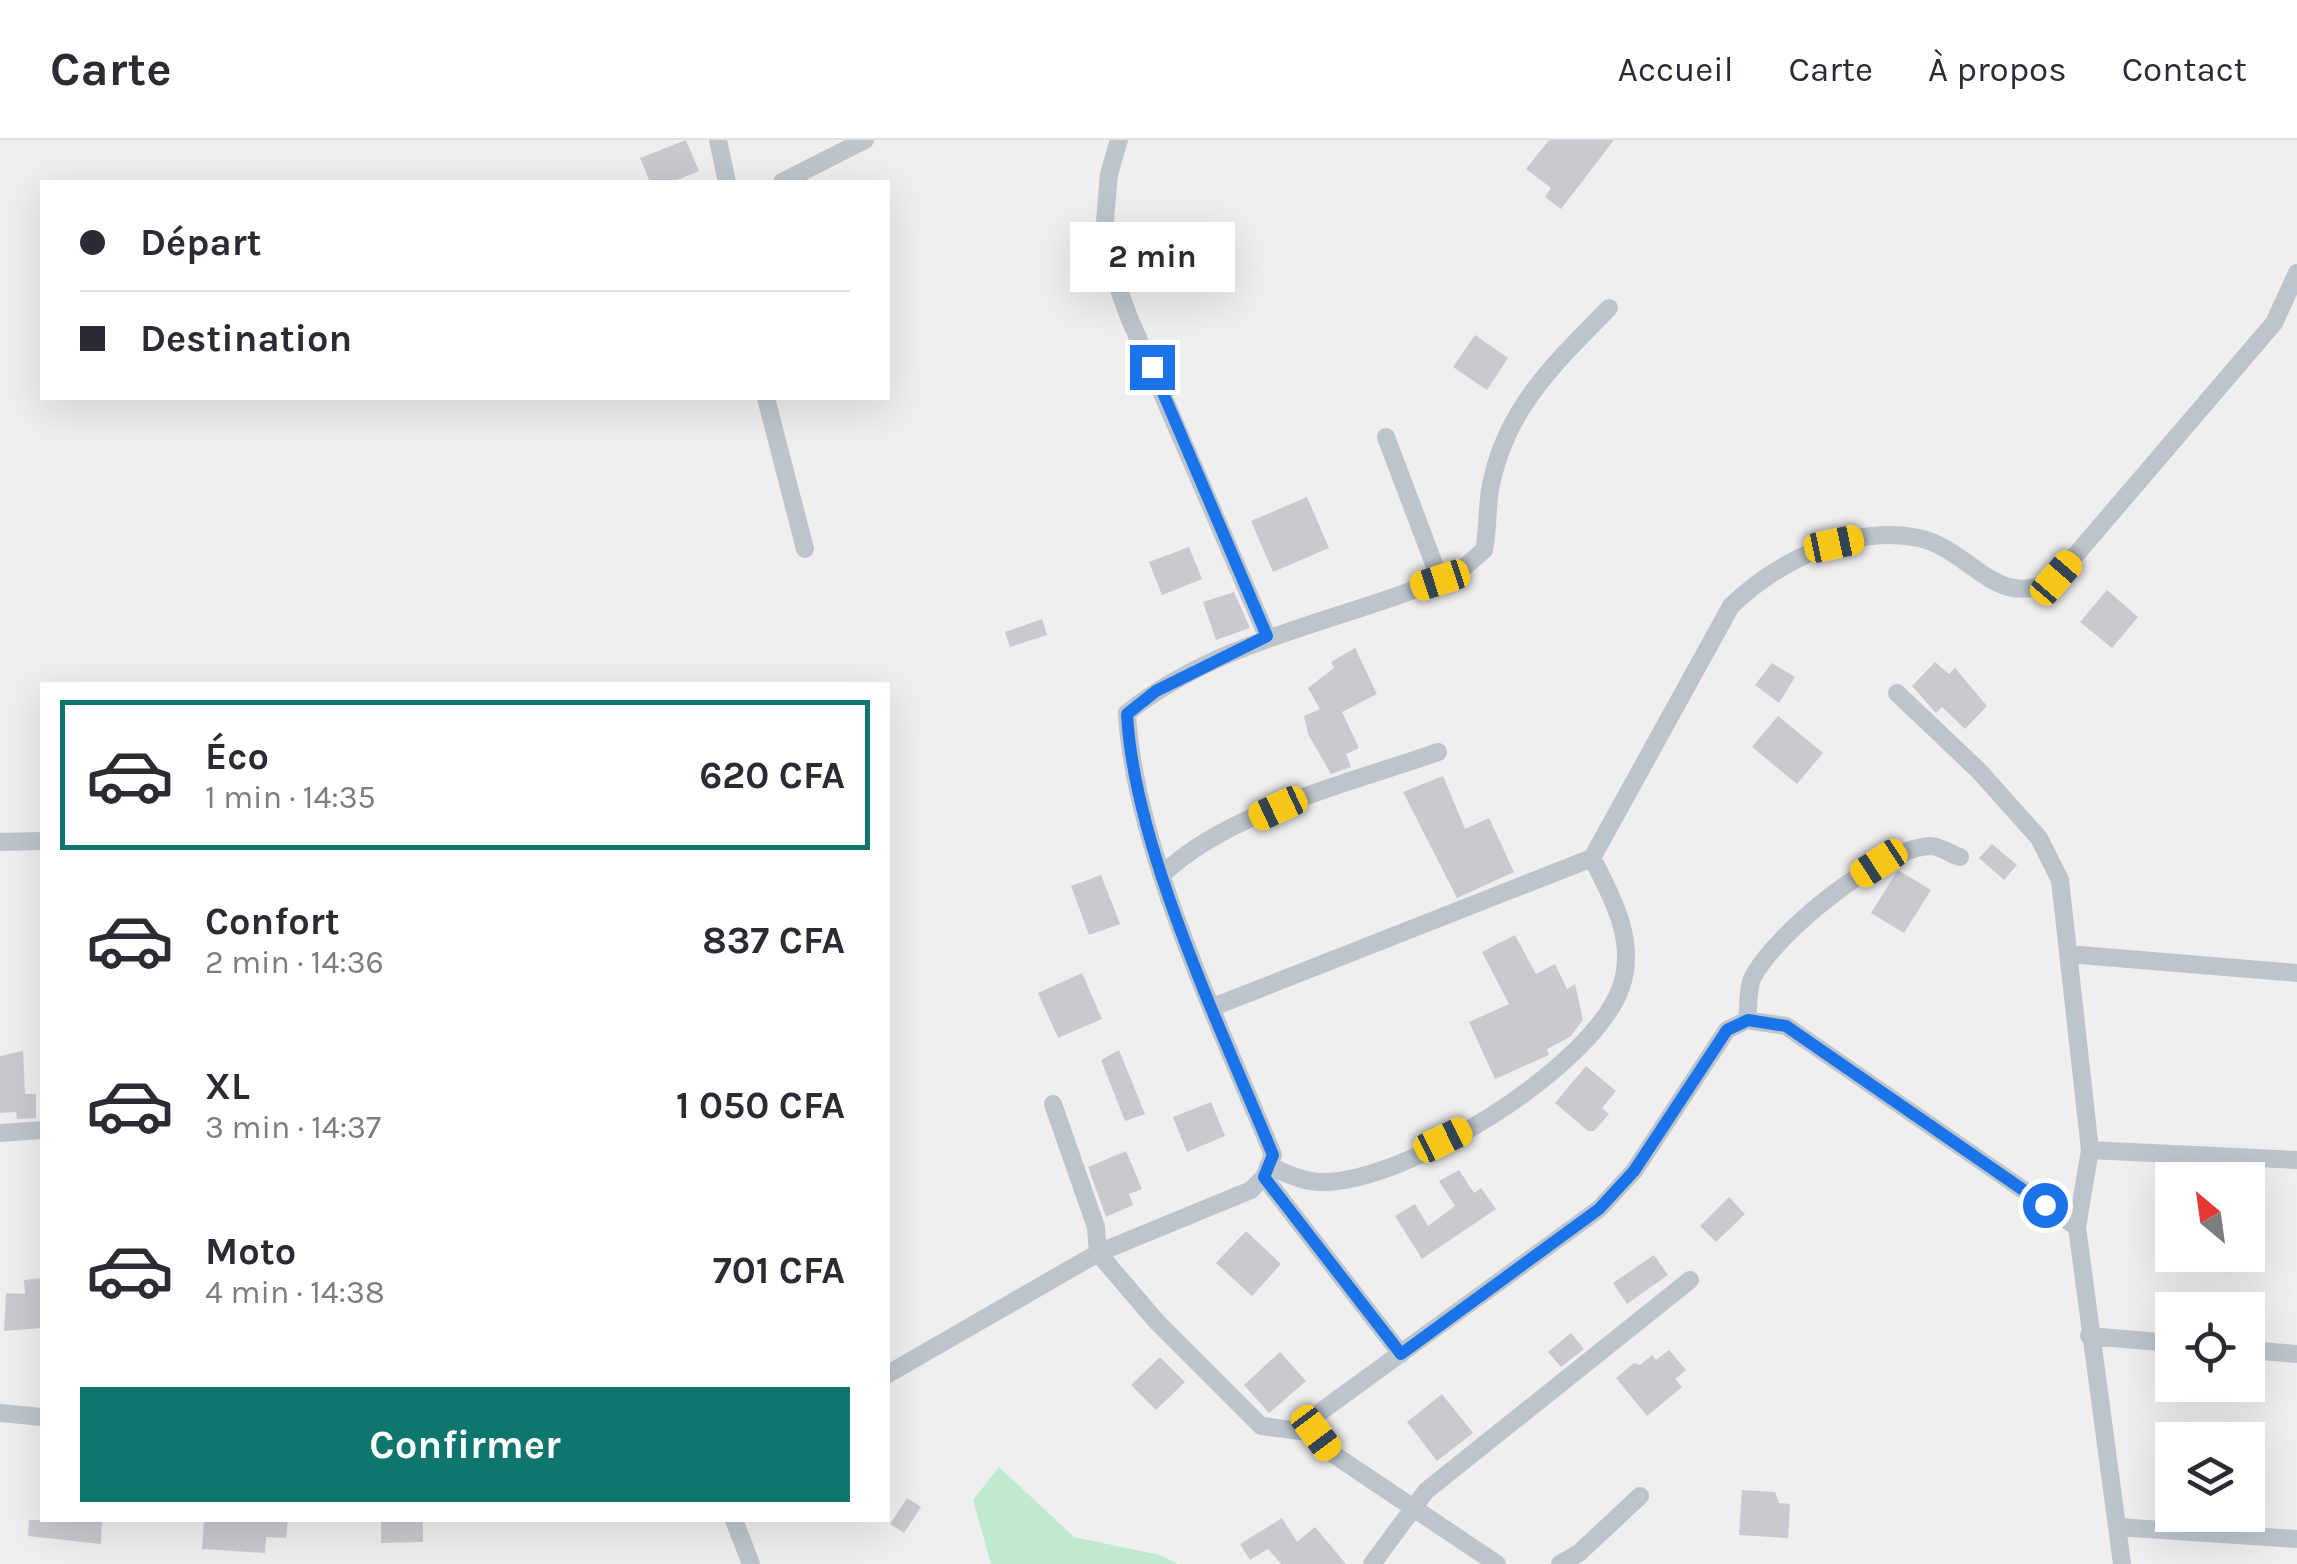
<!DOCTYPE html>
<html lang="fr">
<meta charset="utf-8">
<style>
body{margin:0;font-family:Karla,sans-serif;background:#f7f7f7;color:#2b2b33;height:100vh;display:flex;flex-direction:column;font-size:38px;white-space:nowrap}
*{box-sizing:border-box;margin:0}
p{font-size:32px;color:#7c7c81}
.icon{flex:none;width:55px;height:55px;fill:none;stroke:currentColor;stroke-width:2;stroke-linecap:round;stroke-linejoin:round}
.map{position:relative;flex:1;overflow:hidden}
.details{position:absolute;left:40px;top:542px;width:850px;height:840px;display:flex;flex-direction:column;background:#fff;border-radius:0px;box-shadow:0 10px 40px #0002}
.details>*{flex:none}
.guide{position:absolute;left:40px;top:40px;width:850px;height:220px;border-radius:0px;box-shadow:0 10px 40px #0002;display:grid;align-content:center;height:220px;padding:0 40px;background:#fff}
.needle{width:65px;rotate:331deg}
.buttons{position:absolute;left:2155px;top:1022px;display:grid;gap:20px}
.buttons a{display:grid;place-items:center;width:110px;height:110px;border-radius:0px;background:#fff;box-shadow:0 10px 40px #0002;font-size:50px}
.end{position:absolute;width:45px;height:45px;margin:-22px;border:12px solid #1a73e8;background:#fff;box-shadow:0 0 0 5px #fff}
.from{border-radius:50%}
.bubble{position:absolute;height:70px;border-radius:0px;background:#fff;box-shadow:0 10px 40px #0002;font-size:32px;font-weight:700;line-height:70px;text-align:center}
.car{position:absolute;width:30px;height:60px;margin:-30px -15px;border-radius:12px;box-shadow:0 0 8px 2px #0007;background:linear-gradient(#f5c518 24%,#345 0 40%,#f5c518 0 76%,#345 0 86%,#f5c518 0)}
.guide b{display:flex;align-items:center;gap:35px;height:95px;font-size:38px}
.guide b+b{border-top:2px solid #e1e1e2}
.guide i{width:25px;height:25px;background:#2b2b33}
ul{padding:18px 0 0;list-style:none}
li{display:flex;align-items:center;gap:30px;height:150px;margin:0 20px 15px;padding:0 20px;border:5px solid transparent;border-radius:0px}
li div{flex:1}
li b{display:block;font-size:38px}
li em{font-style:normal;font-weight:700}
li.on{border-color:#0f766e}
li>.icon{width:90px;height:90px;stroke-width:1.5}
.button{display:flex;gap:20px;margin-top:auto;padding:20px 40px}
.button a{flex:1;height:115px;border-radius:0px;background:#0f766e;color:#fff;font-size:40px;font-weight:700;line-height:115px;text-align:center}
header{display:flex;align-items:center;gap:60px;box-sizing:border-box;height:140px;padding:0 50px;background:#fff;border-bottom:2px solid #e1e1e2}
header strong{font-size:48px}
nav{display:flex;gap:55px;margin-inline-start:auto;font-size:35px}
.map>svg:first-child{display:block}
</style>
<header>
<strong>Carte</strong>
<nav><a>Accueil</a><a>Carte</a><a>À propos</a><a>Contact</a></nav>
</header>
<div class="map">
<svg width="2297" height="1424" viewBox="0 0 2297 1424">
<rect width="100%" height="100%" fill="#f0eeee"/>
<path fill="#c0ead0" d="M 999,1327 L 1074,1397 L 1160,1415 L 1178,1424 L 991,1424 L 973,1360 Z"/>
<path fill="#c9cad0" d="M 686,0 L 699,31 L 672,42 L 650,42 L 640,18 Z
M 1549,0 L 1614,0 L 1561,69 L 1545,57 L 1551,48 L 1526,29 Z
M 1475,195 L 1508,218 L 1487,250 L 1453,227 Z
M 1307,357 L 1329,408 L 1273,432 L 1251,381 Z
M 1189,407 L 1202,439 L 1162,455 L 1149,422 Z
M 2107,450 L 2138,477 L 2112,508 L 2080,482 Z
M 1234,452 L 1250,488 L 1216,500 L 1203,462 Z
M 1042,479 L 1047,495 L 1010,507 L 1005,492 Z
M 1355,508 L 1377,554 L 1342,572 L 1359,608 L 1346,614 L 1351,627 L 1331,634 L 1308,594 L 1304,576 L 1320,569 L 1308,548 L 1334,528 L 1331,522 Z
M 1935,522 L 1949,534 L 1955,528 L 1987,566 L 1965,589 L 1942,567 L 1936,573 L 1912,546 Z
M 1772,523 L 1795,537 L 1779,563 L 1755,545 Z
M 1778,576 L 1823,613 L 1797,644 L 1752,607 Z
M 1443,636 L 1465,689 L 1489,678 L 1514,732 L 1457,758 L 1403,652 Z
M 1992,704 L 2017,725 L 2004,740 L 1979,718 Z
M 1898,730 L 1931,750 L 1904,793 L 1871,773 Z
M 1101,735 L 1120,784 L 1089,795 L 1071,746 Z
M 1515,795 L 1536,834 L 1555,824 L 1567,849 L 1575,844 L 1583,880 L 1570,897 L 1547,909 L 1549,915 L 1495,939 L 1469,882 L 1509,864 L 1482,812 Z
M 1082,833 L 1102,879 L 1058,898 L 1038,853 Z
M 1119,910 L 1145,974 L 1125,981 L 1101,920 Z
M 23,911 L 25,954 L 36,954 L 36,978 L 17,979 L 16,972 L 0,973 L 0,916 Z
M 1586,926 L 1616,951 L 1602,968 L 1609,974 L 1594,991 L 1588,991 L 1555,963 Z
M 1211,962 L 1225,996 L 1187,1012 L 1173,977 Z
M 1126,1011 L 1142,1049 L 1129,1054 L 1133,1065 L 1106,1077 L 1088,1027 Z
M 1459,1030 L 1474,1053 L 1481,1048 L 1496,1069 L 1422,1119 L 1395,1076 L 1415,1064 L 1428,1086 L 1455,1066 L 1439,1041 Z
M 1729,1057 L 1745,1074 L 1716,1102 L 1700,1086 Z
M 1246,1091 L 1281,1124 L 1252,1156 L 1216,1123 Z
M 1654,1115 L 1668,1135 L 1627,1164 L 1613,1143 Z
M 42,1138 L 42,1188 L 4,1191 L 6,1153 L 25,1154 L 24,1140 Z
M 1571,1193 L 1584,1209 L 1561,1227 L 1548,1212 Z
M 1669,1210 L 1686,1230 L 1675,1239 L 1682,1247 L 1647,1276 L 1616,1238 L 1634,1223 L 1640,1225 L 1652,1215 L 1656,1220 Z
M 1280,1212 L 1306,1241 L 1269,1273 L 1244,1245 Z
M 1160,1217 L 1185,1242 L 1156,1270 L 1131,1245 Z
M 1442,1254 L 1473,1293 L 1437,1321 L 1407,1282 Z
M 1742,1350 L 1775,1352 L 1779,1363 L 1790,1364 L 1788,1398 L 1739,1395 Z
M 907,1358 L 921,1367 L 904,1393 L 890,1384 Z
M 1282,1378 L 1297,1402 L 1315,1387 L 1346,1424 L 1281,1424 L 1268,1409 L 1250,1420 L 1240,1404 Z
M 29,1380 L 102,1380 L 101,1404 L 28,1396 Z
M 204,1380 L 288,1380 L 286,1398 L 266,1397 L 265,1413 L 202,1409 Z
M 381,1380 L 423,1380 L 423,1402 L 381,1403 Z"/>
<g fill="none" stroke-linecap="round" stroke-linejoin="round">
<path stroke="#bdc5cc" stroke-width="18" d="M 718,0 L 727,42
M 1119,0 L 1109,34 L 1103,104 L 1128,175 L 1267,496
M 782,42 L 865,0
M 766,258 L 805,409
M 1386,297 L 1440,440
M 1897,553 L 1979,631 L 2039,698 L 2060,740 L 2090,1010 L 2077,1087 L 2122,1424
M 0,702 L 42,701
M 1163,734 C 1230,670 1351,643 1438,612
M 2068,814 L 2297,833
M 1213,867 L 1592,718 L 1731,466 C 1778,421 1852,384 1919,398 C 1972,410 1998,474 2056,438 L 2274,183 L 2297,133
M 1747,880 C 1749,867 1747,846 1754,835 C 1779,791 1879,708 1931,706 C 1939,706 1951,714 1960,717
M 1053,964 L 1096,1087 L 1098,1113 L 1157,1182 L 1261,1286 L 1316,1293
M 0,993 L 42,990
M 2090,1010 L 2297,1020
M 1269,1025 C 1284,1033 1301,1041 1319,1042 C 1402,1046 1594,927 1621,847 C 1637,802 1612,756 1592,718
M 1264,1037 L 1401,1214
M 2089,1196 L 2172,1203
M 2248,1210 L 2297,1214
M 888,1234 L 1098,1113 L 1251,1050 L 1264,1037 L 1273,1015 C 1221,888 1134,708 1127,573 C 1225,495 1349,481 1460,431 L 1484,410 C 1489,387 1486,362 1492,340 C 1508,266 1558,220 1609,168
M 0,1273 L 42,1277
M 734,1380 L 751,1424
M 2117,1387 L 2297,1399
M 1372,1424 L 1426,1351 L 1690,1140
M 1497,1424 L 1330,1312 L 1316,1293 L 1312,1278 L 1599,1069 L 1634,1031 L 1727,890 L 1747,880 L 1786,886 L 2077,1087
M 1560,1424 L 1579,1413 L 1640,1356"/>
</g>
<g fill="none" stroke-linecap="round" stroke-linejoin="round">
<path stroke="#1a73e8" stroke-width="12" d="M 1152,227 L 1267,496 L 1156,551 L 1127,574 C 1134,708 1221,888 1273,1015 L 1264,1037 L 1401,1214 L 1599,1069 L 1634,1031 L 1727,890 L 1748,880 L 1786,886 L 2045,1065"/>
</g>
</svg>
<div class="buttons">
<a><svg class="needle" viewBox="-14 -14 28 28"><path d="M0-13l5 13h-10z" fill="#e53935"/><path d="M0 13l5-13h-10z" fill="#7c7c81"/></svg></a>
<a><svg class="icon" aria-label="locate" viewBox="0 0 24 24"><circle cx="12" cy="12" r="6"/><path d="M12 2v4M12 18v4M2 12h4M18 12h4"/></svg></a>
<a><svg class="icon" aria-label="layers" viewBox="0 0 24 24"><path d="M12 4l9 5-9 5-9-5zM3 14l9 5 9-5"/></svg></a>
</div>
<i class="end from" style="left:2045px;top:1065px"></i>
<i class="end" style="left:1152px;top:227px"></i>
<div class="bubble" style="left:1070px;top:82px;width:165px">2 min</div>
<i class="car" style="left:1834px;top:404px;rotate:78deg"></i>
<i class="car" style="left:2056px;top:438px;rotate:41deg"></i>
<i class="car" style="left:1440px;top:440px;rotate:252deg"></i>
<i class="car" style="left:1278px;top:668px;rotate:245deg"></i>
<i class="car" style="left:1879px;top:723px;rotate:237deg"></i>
<i class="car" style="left:1443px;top:1000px;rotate:64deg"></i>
<i class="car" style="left:1316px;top:1293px;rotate:143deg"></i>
<div class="guide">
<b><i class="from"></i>Départ</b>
<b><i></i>Destination</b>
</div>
<section class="details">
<ul>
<li class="on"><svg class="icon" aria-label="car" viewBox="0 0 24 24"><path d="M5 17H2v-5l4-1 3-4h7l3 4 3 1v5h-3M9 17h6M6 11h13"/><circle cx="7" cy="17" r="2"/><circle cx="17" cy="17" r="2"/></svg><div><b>Éco</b><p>1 min · 14:35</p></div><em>620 CFA</em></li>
<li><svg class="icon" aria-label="car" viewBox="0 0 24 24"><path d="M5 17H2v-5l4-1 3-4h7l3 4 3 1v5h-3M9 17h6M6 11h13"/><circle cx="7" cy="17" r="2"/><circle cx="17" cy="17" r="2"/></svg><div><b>Confort</b><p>2 min · 14:36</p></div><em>837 CFA</em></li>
<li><svg class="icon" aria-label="car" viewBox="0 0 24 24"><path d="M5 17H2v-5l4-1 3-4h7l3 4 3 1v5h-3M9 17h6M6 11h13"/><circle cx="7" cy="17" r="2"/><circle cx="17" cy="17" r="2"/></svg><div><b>XL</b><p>3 min · 14:37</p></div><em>1 050 CFA</em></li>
<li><svg class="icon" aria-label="car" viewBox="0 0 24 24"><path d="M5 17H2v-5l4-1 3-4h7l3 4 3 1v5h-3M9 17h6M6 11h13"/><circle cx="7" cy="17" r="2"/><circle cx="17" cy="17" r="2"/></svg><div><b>Moto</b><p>4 min · 14:38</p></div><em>701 CFA</em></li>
</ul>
<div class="button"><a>Confirmer</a></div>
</section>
</div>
